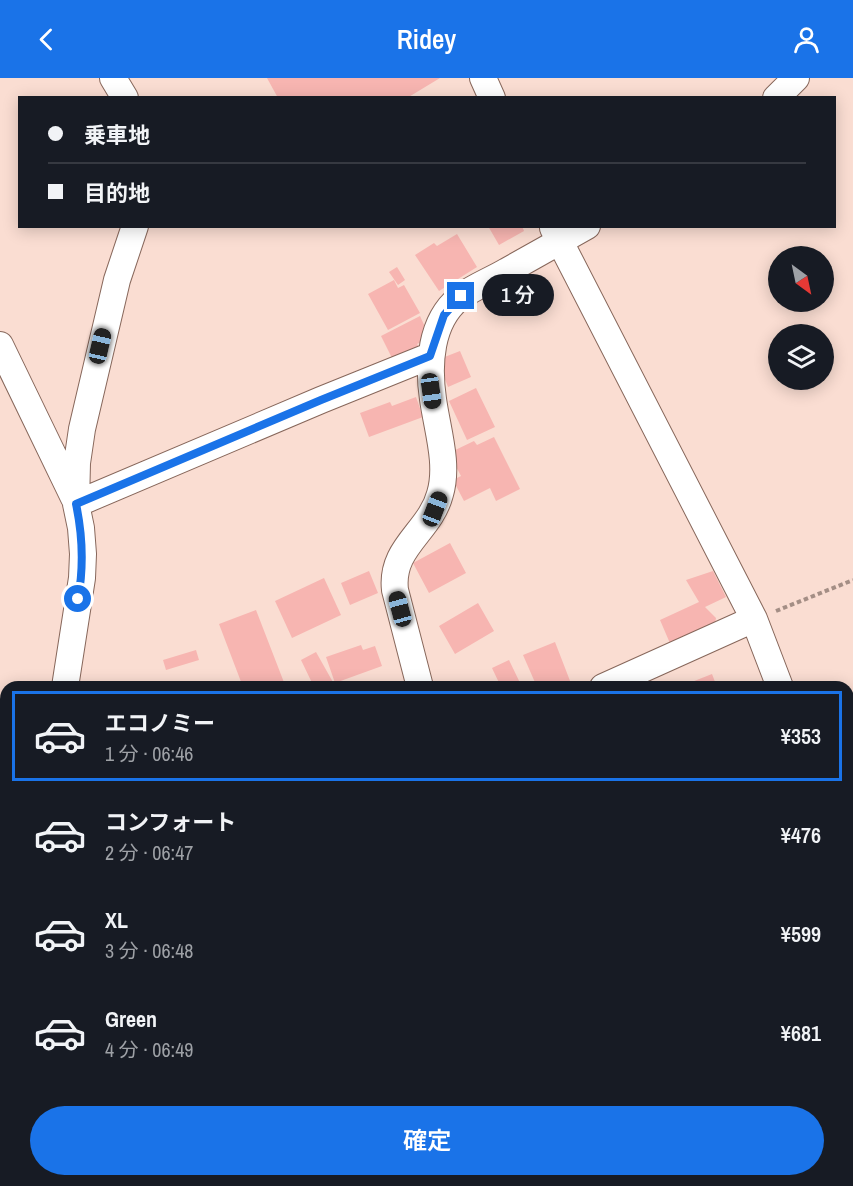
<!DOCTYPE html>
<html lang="ja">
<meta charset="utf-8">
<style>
body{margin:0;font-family:"Archivo Narrow","Noto Sans JP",sans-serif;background:#242831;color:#f1f3f6;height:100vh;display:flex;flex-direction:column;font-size:22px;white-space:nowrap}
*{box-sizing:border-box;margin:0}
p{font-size:20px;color:#9ea1a6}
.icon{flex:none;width:33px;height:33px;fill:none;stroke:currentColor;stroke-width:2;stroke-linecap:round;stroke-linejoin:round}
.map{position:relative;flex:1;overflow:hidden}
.sheet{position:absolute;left:0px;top:603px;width:854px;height:506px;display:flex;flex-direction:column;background:#171b24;border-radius:18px 18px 0 0;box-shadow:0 3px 15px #0003}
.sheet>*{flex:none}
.banner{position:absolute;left:18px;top:18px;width:818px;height:132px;border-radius:0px;box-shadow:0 3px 15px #0003;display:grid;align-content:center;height:132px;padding:0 30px;background:#171b24}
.needle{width:39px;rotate:147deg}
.fabs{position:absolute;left:768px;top:168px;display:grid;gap:12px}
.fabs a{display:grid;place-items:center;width:66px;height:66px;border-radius:50%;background:#171b24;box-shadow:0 3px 15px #0003;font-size:30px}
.end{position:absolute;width:27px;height:27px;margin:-14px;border:8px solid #1a73e8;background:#fff;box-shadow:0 0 0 3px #fff}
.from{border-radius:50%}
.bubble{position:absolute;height:42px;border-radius:21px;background:#171b24;box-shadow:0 3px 15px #0003;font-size:20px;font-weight:600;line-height:42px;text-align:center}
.car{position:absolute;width:18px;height:36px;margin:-18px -9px;border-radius:8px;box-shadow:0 0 4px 2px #0007;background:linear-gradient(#222 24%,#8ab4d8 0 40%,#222 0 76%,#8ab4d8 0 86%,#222 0)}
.banner b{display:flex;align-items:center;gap:21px;height:57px;font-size:22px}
.banner b+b{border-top:2px solid #363941}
.banner i{width:15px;height:15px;background:#f1f3f6}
ul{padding:10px 0 0;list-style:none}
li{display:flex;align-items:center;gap:18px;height:90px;margin:0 12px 9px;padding:0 18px;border:3px solid transparent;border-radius:0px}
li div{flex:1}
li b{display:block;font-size:22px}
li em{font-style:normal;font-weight:600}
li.on{border-color:#1a73e8}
li>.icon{width:54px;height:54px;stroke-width:1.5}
.action{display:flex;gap:12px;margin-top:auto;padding:12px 30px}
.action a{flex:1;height:69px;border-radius:36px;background:#1a73e8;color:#fff;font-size:24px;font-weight:600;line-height:69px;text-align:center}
header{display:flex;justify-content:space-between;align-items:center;height:78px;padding:0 30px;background:#1a73e8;color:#fff;font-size:27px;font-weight:600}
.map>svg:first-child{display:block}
</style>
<header><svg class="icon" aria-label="back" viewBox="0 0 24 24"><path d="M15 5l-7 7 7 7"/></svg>Ridey<svg class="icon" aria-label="person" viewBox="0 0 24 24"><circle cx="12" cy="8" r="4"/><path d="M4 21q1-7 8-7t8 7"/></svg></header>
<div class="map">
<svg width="853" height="1108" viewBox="0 0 853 1108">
<rect width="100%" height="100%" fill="#faddd2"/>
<path fill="#f7b5b1" d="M 267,0 L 440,0 L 407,20 L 278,20 Z
M 488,148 L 522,148 L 524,153 L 499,167 Z
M 457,156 L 477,189 L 439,213 L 415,177 L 434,165 L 437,168 Z
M 397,189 L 405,202 L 398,207 L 389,194 Z
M 394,202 L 398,210 L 404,207 L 420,235 L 388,252 L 368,216 Z
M 420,238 L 430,260 L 417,266 L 421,272 L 395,286 L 381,258 Z
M 460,273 L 471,299 L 448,309 L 441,291 L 445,289 L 442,280 Z
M 476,310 L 495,349 L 467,362 L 449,323 Z
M 416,319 L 423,339 L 369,359 L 360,335 L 390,324 L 392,328 Z
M 494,359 L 520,411 L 496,423 L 490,410 L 464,423 L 453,402 L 461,398 L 449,375 L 474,363 L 477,367 Z
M 450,465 L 466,495 L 429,515 L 413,485 Z
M 369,493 L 378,515 L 350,527 L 341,505 Z
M 713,493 L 726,519 L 705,529 L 716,540 L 714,552 L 675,577 L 660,542 L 699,524 L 686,502 Z
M 324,500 L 341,537 L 292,560 L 275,523 Z
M 478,525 L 494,553 L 455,576 L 439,548 Z
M 256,532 L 285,607 L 279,609 L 243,609 L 219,546 Z
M 555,564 L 572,608 L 537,609 L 523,577 Z
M 361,567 L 363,572 L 375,568 L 382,588 L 335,605 L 326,579 Z
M 196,572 L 199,582 L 166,592 L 163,582 Z
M 316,574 L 334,606 L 328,609 L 314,609 L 301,582 Z
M 509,582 L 522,609 L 501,609 L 492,590 Z
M 712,596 L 717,609 L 679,609 Z
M 0,809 L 6,810 L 6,837 L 0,836 Z
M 6,865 L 6,889 L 0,889 L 0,866 Z
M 17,1102 L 41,1102 L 43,1108 L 18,1108 Z
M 132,1102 L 206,1102 L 209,1108 L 135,1108 Z
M 604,1102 L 633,1102 L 636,1108 L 607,1108 Z"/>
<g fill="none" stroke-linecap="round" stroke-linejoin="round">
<g stroke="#87675b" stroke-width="28">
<path id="minor" d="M 113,0 L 125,20
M 483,0 L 492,20
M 776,20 L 796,0
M 553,150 L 754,541 L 780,609
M 0,267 L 74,420
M 76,426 L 321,322 L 430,278
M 65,609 L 82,500 L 83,476 L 81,450 L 76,426 L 77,385 L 82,351 L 117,202 L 135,148
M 420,609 L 395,512 C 390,469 430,454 440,416 C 449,386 437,351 433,321 C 428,287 430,244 459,220 C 473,209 492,202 507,193 C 534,178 560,163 587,148
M 603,609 L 754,541
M 848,789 L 853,804
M 0,849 L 6,850
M 0,1037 L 6,1035
M 140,1102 L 143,1108
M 517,1102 L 521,1108"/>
</g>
<path stroke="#a48e85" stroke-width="4" stroke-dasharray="4.5 3" stroke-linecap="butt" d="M 776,533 L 853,502"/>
<use href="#minor" stroke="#fff" stroke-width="26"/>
</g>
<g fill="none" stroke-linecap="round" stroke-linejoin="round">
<path stroke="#1a73e8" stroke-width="8" d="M 78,521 C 84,488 83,459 76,426 L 321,322 L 430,278 L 444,237 L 461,218"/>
</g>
</svg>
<div class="fabs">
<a><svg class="needle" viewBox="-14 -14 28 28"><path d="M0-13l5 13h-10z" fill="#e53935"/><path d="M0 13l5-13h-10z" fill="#9ea1a6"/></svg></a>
<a><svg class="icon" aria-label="layers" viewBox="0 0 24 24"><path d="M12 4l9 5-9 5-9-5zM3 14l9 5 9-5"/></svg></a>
</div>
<i class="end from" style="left:78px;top:521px"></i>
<i class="end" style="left:461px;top:218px"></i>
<div class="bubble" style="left:482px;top:196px;width:72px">1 分</div>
<i class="car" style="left:100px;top:268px;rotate:13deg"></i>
<i class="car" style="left:431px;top:313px;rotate:172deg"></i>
<i class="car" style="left:435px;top:431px;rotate:21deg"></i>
<i class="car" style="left:400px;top:531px;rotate:345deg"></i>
<div class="banner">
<b><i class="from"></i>乗車地</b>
<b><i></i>目的地</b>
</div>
<section class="sheet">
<ul>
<li class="on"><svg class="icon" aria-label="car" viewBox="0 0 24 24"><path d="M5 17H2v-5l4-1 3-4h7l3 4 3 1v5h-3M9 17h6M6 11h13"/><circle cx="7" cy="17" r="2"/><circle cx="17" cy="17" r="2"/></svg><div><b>エコノミー</b><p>1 分 · 06:46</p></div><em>¥353</em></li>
<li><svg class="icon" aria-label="car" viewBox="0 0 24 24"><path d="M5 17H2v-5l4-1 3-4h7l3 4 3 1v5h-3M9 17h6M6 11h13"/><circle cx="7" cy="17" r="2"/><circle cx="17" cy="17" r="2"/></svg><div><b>コンフォート</b><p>2 分 · 06:47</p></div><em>¥476</em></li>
<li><svg class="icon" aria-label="car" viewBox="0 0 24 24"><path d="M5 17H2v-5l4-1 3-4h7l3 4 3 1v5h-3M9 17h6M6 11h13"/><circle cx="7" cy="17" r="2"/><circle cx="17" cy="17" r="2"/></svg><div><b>XL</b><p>3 分 · 06:48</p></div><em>¥599</em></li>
<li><svg class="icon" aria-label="car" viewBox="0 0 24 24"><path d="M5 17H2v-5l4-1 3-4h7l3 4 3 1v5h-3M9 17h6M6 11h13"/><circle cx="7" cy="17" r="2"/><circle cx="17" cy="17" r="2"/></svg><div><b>Green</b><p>4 分 · 06:49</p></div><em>¥681</em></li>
</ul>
<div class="action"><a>確定</a></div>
</section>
</div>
